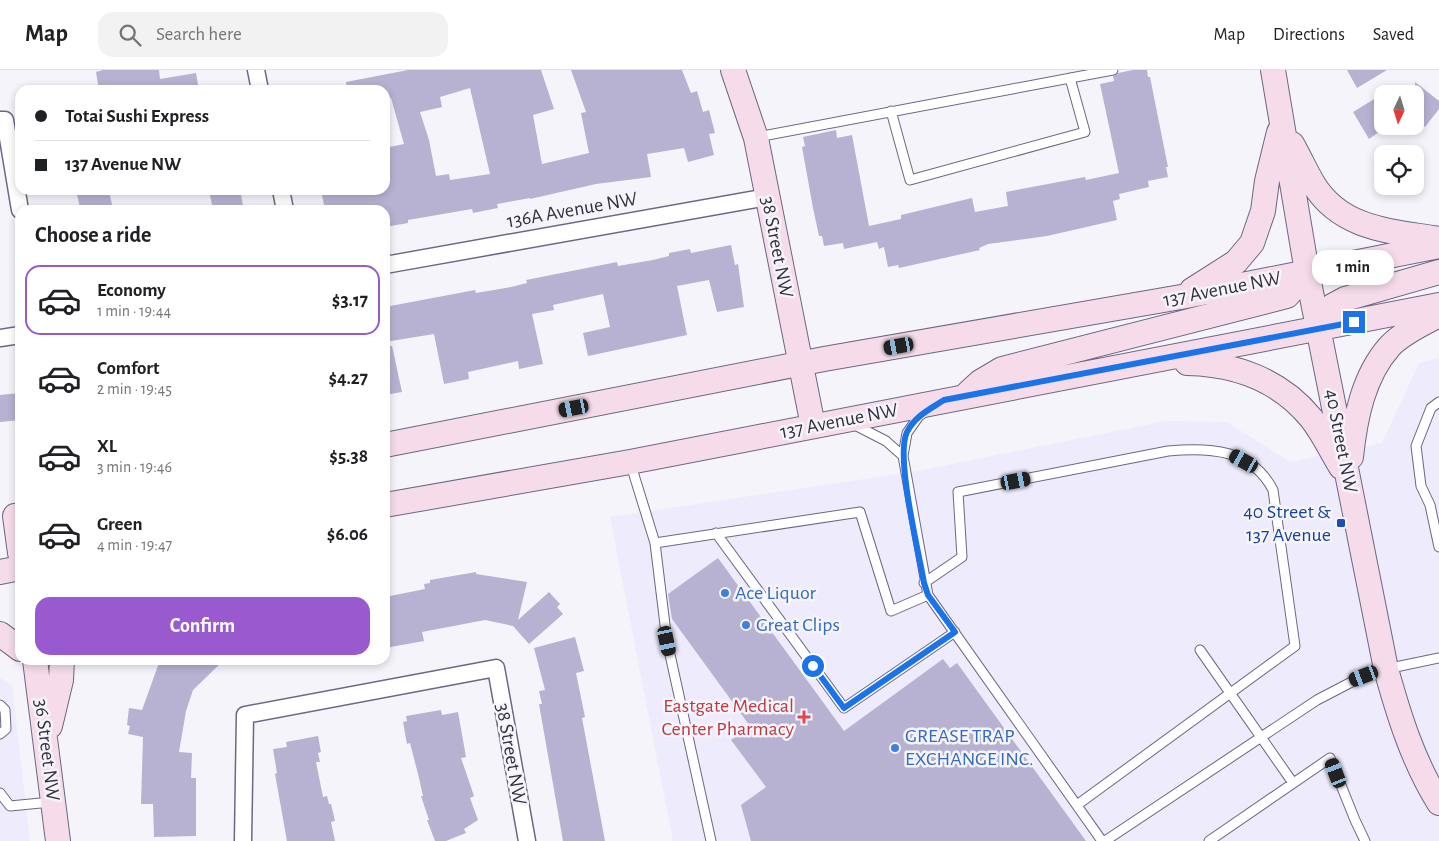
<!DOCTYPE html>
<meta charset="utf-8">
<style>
body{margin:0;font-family:"Alegreya Sans",sans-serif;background:#f2f2f2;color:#202124;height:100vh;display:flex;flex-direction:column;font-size:19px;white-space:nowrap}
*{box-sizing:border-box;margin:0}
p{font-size:16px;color:#757577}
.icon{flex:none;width:28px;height:28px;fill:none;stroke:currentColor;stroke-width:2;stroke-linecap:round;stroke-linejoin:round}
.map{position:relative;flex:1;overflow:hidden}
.drawer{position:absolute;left:15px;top:135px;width:375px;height:460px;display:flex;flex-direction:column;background:#fff;border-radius:15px;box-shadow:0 2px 8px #0003}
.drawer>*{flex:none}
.banner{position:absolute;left:15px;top:15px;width:375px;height:110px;border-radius:15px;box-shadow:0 2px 8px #0003;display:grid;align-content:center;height:110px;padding:0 20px;background:#fff}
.needle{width:32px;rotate:184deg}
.controls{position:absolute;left:1374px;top:15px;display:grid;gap:10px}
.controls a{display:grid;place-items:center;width:50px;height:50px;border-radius:10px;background:#fff;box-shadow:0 2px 8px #0003;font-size:25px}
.end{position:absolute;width:22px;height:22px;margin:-11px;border:6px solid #1a73e8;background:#fff;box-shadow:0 0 0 2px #fff}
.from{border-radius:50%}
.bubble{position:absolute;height:35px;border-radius:15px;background:#fff;box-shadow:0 2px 8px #0003;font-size:16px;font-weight:700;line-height:35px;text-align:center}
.car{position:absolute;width:15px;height:30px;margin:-15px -8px;border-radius:6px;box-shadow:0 0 4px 1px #0007;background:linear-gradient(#222 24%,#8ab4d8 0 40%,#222 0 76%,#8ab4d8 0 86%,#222 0)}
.banner b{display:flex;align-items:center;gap:18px;height:48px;font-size:19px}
.banner b+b{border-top:1px solid #e0e0e0}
.banner i{width:12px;height:12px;background:#202124}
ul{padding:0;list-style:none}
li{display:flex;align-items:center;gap:15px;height:70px;margin:0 10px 8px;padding:0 10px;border:2px solid transparent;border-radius:15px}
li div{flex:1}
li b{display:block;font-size:19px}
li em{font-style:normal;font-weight:700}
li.current{border-color:#9959cf}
li>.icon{width:45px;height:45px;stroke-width:1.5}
h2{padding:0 20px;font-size:22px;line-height:60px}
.cta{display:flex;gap:10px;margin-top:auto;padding:10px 20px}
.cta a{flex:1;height:58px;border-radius:15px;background:#9959cf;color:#fff;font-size:20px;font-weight:700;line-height:58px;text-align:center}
header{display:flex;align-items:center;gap:30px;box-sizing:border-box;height:70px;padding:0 25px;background:#fff;border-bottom:1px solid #e0e0e0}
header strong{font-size:24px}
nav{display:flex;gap:28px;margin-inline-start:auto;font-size:18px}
.search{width:350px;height:45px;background:#f2f2f2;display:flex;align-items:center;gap:12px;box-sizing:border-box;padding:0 18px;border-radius:15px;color:#757577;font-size:19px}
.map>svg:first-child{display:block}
</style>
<header>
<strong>Map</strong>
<div class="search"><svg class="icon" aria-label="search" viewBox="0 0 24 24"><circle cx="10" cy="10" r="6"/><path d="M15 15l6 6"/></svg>Search here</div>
<nav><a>Map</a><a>Directions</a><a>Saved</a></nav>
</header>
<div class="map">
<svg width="1439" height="771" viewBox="0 0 1439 771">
<rect width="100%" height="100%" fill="#f5f4fb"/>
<path fill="#edebfc" d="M 1439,288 L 1439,771 L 673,771 L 610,447 L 918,401 L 1166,351 L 1227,352 L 1290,392 L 1382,373 L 1419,293 Z
M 0,608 L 12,615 L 30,771 L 0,771 Z"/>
<path fill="#b7b2d2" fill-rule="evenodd" d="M 103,0 L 159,0 L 160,9 L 196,3 L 199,20 L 137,20 L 136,17 L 99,20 L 96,2 Z
M 408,0 L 541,0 L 554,39 L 533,45 L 542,94 L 589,83 L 581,43 L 586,42 L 571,0 L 682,0 L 691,23 L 697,21 L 703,42 L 709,40 L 715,63 L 709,64 L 714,85 L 688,92 L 684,78 L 647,84 L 651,107 L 596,114 L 530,129 L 530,128 L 497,134 L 498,138 L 473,143 L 472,139 L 408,150 L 408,153 L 385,157 L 385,140 L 325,140 L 321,120 L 352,120 L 353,123 L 385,120 L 385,78 L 404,74 L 391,28 L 385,29 L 385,20 L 347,20 L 346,12 ZM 470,18 L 490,104 L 450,110 L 449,104 L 436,106 L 429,70 L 420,42 L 442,37 L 440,27 Z
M 1133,0 L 1147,0 L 1148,7 L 1150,7 L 1168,97 L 1166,97 L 1168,107 L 1148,111 L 1149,117 L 1119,124 L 1120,129 L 1113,131 L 1117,150 L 1047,166 L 988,174 L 979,178 L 980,180 L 899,198 L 898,195 L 888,197 L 884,177 L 879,179 L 877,172 L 844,179 L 843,173 L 824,176 L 822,166 L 819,166 L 813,138 L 802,77 L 805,76 L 803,67 L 836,60 L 837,68 L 852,65 L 869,156 L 901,149 L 901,145 L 972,128 L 975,142 L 1008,136 L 1006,122 L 1085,107 L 1086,110 L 1119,103 L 1100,14 L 1114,11 L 1113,6 L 1118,3 Z
M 1347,0 L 1387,0 L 1357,18 Z
M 1415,12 L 1439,31 L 1439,39 L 1425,57 L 1415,49 Z
M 1376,28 L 1382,38 L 1382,60 L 1369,69 L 1353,42 Z
M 76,120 L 109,120 L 113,140 L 80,138 Z
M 209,120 L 240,120 L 244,140 L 213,140 Z
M 731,175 L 735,195 L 738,194 L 744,237 L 717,242 L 709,210 L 677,216 L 687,265 L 588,286 L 583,263 L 610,257 L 603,224 L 553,235 L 554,240 L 532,244 L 543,294 L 519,299 L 518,291 L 468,302 L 469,309 L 444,314 L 434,264 L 385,272 L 385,237 L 475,220 L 476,223 L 511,217 L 527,213 L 526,210 L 617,192 L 618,196 L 653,190 L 669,186 L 669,183 L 690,179 L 691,183 Z
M 385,276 L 392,276 L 402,322 L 385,325 Z
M 20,323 L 20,350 L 0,352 L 0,325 Z
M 718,488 L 844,661 L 943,589 L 950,598 L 957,593 L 1086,771 L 751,771 L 741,735 L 766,717 L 731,670 L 750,656 L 672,549 L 668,524 Z
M 476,502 L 476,504 L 527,512 L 518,550 L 549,522 L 560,534 L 557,537 L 563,544 L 529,574 L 513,556 L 485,550 L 422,562 L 424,571 L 385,578 L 385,527 L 425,519 L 424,514 L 430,513 L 430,510 Z
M 575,567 L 584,601 L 576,603 L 585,647 L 582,648 L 605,771 L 563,771 L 539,634 L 542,634 L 539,621 L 545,620 L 534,578 Z
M 160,590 L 224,590 L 193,620 L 186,641 L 179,682 L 192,683 L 191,708 L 196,708 L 196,766 L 154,767 L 153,734 L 141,734 L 143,667 L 128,664 L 130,656 L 127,655 L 129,638 L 142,640 Z
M 441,640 L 442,645 L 458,642 L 466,687 L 461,688 L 474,726 L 470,728 L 478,750 L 464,759 L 466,763 L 446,771 L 435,771 L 427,750 L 429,750 L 421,726 L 423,726 L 419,708 L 410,673 L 407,674 L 403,652 L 407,651 L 406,646 Z
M 318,666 L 321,682 L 318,683 L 320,692 L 316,692 L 323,727 L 327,726 L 329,734 L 331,734 L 335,751 L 331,752 L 335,771 L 287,771 L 275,704 L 277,703 L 273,679 L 287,677 L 286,672 Z"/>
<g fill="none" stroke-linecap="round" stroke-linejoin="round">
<g stroke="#6c6784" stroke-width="11">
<path id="lane" d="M 891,41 L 910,110 L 1085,62 L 1070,8
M 757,67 L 1113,0
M 1439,332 L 1431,338 L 1416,376 L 1421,416 L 1430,435 L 1439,477
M 925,342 L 919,346 L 907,363 L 903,386 L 928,525 L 1102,771
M 853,354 L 886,371 L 903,386
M 630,392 L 655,473 L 667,571 L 711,771
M 716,463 L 844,638 L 955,562
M 655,473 L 860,442 L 891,541 L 928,525
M 924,513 L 962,487 L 958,422 L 1168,381 C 1209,377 1252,379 1273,420 L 1295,576 L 1077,735
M 1200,580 L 1293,713
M 0,635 L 5,640 L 6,659 L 0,664
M 0,723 L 10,736 L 51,732
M 1105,771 L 1317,630 L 1363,606 L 1386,599 L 1439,588
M 1209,771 L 1330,688 L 1355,750 L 1365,771"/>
</g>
<g stroke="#6c6784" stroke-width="19">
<path id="street" d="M 256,0 L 260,20
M 0,50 L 5,50 L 20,140
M 281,120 L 285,140
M 385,195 L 767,127
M 0,268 L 20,265
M 243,771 L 245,645 L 496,598 L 527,771"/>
</g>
<g stroke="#6c6784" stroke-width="26">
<path id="secondary" d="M 733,0 L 756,68 L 813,356
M 1273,0 L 1307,202 L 1386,599 C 1399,646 1413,691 1439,733
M 1292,74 C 1300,88 1306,102 1314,115 C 1342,160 1392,161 1439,169
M 1192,220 L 1236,192 L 1252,173 L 1263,141 L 1267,111 L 1279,62
M 1320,258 L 1332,236 L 1345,229 L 1439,202
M 1187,293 C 1235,294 1280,310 1311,348 C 1323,363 1331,381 1341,397
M 968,323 L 980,312 L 1002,299 L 1287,226 L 1307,202
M 385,375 L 824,289 L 1181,227 L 1439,176
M 1351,387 C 1355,349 1363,306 1390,276 C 1402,263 1424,253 1439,245
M 385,435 L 630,392 L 1439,235
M 15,446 L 20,483
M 0,502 L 20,498
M 0,564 L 20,579
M 35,590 L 58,771
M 50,656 L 61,610 L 62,590"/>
</g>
<use href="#lane" stroke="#fff" stroke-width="9"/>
<use href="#street" stroke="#fff" stroke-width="16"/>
<use href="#secondary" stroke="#f6dcea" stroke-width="24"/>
</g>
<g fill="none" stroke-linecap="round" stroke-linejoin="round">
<path stroke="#1a73e8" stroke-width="6" d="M 813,596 L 844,638 L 955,562 L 928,525 L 924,513 C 919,483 895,386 907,362 C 915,346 930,339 944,330 L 1354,252"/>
</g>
<rect fill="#1a4fb4" stroke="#f5f4fb" stroke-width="2" x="1336" y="448" width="10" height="10" rx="2.5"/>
<g fill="#3f7fe0" stroke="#f5f4fb" stroke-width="2">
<circle cx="725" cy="523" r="5"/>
<circle cx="746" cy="555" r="5"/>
<circle cx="895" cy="678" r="5"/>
</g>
<path fill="#e0444e" stroke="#f5f4fb" stroke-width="2" d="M801.5 639.5h5v5h5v5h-5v5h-5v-5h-5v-5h5z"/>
<g text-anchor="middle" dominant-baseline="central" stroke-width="5" stroke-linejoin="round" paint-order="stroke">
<g font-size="20" fill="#32303d" stroke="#f5f4fb">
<text transform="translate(572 140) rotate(-10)">136A Avenue NW</text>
<text transform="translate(777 177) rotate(79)">38 Street NW</text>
<text transform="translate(1222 219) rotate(-11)">137 Avenue NW</text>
<text transform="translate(839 351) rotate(-11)">137 Avenue NW</text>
<text transform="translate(1341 371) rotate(79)">40 Street NW</text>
<text transform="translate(47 680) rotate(83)">36 Street NW</text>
<text transform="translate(511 684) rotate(80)">38 Street NW</text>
</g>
<g font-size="20" fill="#164399" stroke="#f5f4fb" text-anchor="end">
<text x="1331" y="442">40 Street &amp;<tspan x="1331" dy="23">137 Avenue</tspan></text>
</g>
<g font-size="20" fill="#366cbe" stroke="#f5f4fb" text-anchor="start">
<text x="735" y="523">Ace Liquor</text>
<text x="756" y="555">Great Clips</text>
<text x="905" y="666">GREASE TRAP<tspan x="905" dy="23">EXCHANGE INC.</tspan></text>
</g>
<g font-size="20" fill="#be3a42" stroke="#f5f4fb" text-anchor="end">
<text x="794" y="636">Eastgate Medical<tspan x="794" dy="23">Center Pharmacy</tspan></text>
</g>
</g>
</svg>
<div class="controls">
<a><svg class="needle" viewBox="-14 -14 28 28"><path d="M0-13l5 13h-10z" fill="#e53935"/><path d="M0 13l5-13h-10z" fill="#757577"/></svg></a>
<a><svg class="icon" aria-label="locate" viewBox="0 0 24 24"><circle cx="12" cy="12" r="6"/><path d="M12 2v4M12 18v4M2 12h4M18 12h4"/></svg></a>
</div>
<i class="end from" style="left:813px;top:596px"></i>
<i class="end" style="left:1354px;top:252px"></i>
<div class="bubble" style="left:1312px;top:180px;width:82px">1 min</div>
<i class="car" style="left:899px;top:276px;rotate:260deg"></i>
<i class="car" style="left:574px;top:338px;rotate:259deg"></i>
<i class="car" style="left:1244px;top:391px;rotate:299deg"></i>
<i class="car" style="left:1016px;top:411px;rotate:79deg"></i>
<i class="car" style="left:667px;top:571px;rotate:168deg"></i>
<i class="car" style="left:1364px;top:606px;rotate:249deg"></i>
<i class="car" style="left:1336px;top:703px;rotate:339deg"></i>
<div class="banner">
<b><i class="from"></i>Totai Sushi Express</b>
<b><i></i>137 Avenue NW</b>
</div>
<section class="drawer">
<h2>Choose a ride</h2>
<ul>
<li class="current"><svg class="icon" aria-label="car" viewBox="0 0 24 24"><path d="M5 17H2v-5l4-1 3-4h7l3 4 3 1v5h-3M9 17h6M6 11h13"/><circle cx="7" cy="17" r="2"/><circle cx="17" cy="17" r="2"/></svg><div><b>Economy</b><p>1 min · 19:44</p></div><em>$3.17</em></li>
<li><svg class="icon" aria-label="car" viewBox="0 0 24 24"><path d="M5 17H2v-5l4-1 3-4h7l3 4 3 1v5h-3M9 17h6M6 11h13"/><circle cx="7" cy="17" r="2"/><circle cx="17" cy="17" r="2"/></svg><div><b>Comfort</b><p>2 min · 19:45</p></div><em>$4.27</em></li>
<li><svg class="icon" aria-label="car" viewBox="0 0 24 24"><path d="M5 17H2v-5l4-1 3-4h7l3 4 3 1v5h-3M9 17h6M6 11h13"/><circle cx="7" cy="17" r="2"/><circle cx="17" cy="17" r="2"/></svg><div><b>XL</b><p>3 min · 19:46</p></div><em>$5.38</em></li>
<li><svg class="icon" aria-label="car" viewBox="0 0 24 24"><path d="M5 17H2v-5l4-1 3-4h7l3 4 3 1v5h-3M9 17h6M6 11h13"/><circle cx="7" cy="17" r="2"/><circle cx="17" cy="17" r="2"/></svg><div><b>Green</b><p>4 min · 19:47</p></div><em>$6.06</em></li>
</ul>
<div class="cta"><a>Confirm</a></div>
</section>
</div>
